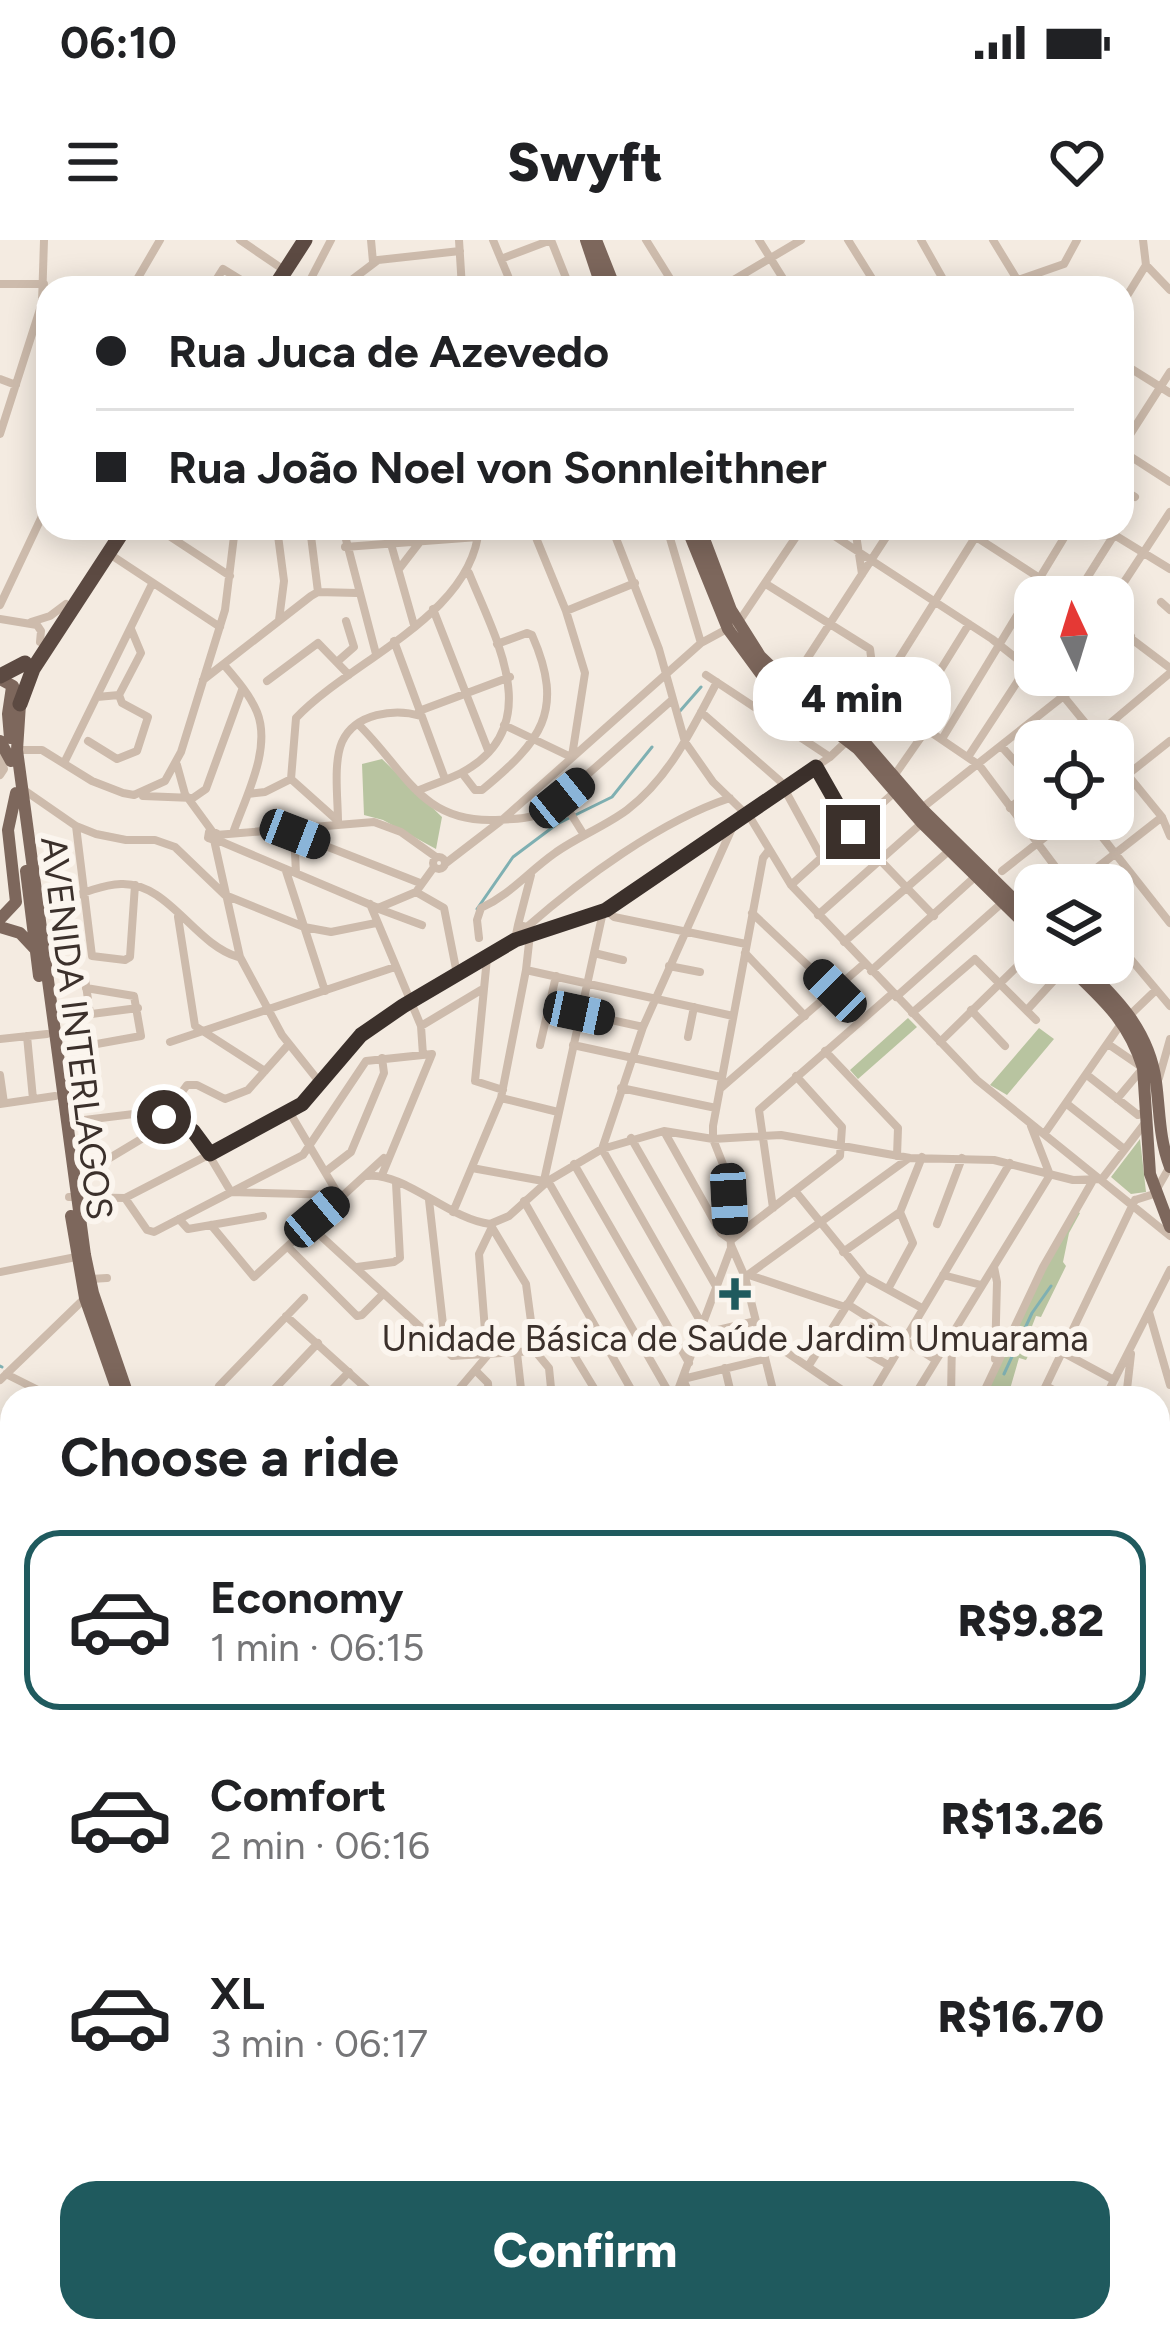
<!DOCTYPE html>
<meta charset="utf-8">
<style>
body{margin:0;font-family:Figtree,sans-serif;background:#f6f6f6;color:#202124;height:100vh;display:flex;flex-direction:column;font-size:45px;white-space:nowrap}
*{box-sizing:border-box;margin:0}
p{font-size:39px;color:#757577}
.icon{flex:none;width:66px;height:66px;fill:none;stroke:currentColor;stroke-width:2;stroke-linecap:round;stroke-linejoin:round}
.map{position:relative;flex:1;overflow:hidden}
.drawer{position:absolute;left:0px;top:1146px;width:1170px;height:957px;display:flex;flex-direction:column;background:#fff;border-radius:36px 36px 0 0;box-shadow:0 6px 30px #0003}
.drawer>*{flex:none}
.guide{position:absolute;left:36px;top:36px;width:1098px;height:264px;border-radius:36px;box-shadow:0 6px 30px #0003;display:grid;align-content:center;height:264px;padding:0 60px;background:#fff}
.needle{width:78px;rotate:356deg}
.fabs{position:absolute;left:1014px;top:336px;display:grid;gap:24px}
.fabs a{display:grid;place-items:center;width:120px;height:120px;border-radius:24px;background:#fff;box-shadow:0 6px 30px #0003;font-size:60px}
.end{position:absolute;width:54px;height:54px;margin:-27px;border:15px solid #3b302b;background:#fff;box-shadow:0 0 0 6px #fff}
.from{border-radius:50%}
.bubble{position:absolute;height:84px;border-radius:36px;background:#fff;box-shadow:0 6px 30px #0003;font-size:39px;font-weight:800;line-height:84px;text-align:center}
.car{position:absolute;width:36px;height:72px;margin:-36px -18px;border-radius:15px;box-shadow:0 0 9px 3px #0007;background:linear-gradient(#222 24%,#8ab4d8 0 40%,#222 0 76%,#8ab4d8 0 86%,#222 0)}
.guide b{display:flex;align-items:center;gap:42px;height:114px;font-size:45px}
.guide b+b{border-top:3px solid #e0e0e0}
.guide i{width:30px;height:30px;background:#202124}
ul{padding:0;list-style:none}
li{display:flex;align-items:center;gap:36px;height:180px;margin:0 24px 18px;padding:0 36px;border:6px solid transparent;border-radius:36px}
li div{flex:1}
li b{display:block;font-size:45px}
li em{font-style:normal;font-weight:800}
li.on{border-color:#1f5a5e}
li>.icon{width:108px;height:108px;stroke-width:1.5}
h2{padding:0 60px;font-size:54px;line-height:144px}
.action{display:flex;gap:24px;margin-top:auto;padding:24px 60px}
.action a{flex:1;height:138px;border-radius:36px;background:#1f5a5e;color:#fff;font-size:48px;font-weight:800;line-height:138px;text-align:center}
.status{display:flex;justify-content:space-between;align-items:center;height:84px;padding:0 60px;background:#fff;direction:ltr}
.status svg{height:33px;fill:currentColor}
header{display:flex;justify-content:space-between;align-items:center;height:156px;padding:0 60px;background:#fff;font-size:54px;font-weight:800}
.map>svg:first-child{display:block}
</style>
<div class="status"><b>06:10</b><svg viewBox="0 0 49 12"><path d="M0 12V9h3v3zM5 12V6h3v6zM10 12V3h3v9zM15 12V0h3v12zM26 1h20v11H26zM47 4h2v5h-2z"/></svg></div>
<header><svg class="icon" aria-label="menu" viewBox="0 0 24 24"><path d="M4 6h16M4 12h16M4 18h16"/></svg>Swyft<svg class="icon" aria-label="heart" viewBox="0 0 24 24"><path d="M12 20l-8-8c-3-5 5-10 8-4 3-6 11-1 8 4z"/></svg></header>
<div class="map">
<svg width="1170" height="2101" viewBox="0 0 1170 2101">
<rect width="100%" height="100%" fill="#f4ebe1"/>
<path fill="#b8c4a0" d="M 382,519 L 442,577 L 436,609 L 383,580 L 364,575 L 362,524 Z
M 908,778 L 917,787 L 858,839 L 850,830 Z
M 1039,788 L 1054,799 L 1007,855 L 990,845 Z
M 1140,899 L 1146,952 L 1131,954 L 1111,937 Z
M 1076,971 L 1080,973 L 1069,993 L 1063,1022 L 1066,1026 L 1041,1077 L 1036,1076 L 1025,1104 L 1032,1108 L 1026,1120 L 1019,1118 L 1010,1149 L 990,1146 L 1061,994 Z"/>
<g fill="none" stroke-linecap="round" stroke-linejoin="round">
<path stroke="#7fb0b2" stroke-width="3" d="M 680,471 L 701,447
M 477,669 L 513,617 L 557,584 L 612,557 L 652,507
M 0,1126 L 2,1127
M 1004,1134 L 1032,1073 L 1051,1046
M 1158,1974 L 1170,1975"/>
<path stroke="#cdbbac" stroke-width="8" d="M 240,0 L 284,30
M 371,0 L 373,22
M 459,0 L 462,48
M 493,0 L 513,48
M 551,0 L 570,48
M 646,0 L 676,48
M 759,0 L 789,48
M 848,0 L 878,48
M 921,0 L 948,48
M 993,0 L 1018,41
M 1143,0 L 1146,25 L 1170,50
M 501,19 L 551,0
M 195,43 L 202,48
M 0,44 L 44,44
M 368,46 L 369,48
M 132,48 L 160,0
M 211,48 L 223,29 L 254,48
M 306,48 L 331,0
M 341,48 L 378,20 L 460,11
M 720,48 L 801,0
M 995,48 L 1064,24 L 1077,0
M 1122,64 L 1146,25
M 1122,123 L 1170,153
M 0,139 L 16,145
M 0,194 L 42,63 L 44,0
M 1122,207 L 1170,132
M 1122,211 L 1170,242
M 1122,249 L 1135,257
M 42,257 L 48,239
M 47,273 L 40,264 L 48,256
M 157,288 L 230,336
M 277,288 L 284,341 L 279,380
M 310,288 L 318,352
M 343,288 L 376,414
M 532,288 L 566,371 L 585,433 L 572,516
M 612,288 L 659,409 L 685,502 L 713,542 L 751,579 L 791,645 L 977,840 L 1170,996
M 667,288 L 701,403
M 822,288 L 992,399 L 1035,433
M 855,288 L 862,334
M 962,288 L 1069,357
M 1103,288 L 1170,329
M 391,304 L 414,385
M 345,307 L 478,297
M 108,313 L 220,387
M 399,329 L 419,303
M 766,344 L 870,409 L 876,455 L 979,525 L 1069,645
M 1075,357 L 1114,295
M 1113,359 L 1170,272
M 1161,362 L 1170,370
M 0,365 L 44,272
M 433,369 L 488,510
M 566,371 L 635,343
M 0,379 L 37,385 L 41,391 L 40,402
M 31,382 L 50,376 L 66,364
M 1113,385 L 1170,428
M 394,401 L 445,539
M 1113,414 L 1131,396
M 338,421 L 354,407 L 346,381
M 224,425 C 236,439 250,455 257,472 C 272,509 245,558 233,593
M 706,435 L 830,517
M 1038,435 L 1060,452 L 1100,501
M 203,440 L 311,356 L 318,352 L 357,353
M 267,441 L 318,403 L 349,435
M 790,445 L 892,288
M 97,457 L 119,455 L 141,413 L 131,389
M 419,471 L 510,437
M 701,472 L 780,541 L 822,618
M 910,479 L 969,384
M 359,485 C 405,530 420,581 492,580 C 511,579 531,580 547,570 L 672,460
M 504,485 L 571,517
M 942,499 L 1070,288
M 88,501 L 117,519 L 137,511 L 148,477 L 122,463 L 119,455
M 1089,501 L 1170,433
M 1002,507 L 1035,544
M 17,510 L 42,510 L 92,541 L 123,553 L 134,555 L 165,541 L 181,512 L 225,370 L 235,288
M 968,517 L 1027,427
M 1113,517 L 1162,577 L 1170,596
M 65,521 L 152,344
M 177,525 L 185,554 L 212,591
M 816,527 L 853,592 L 934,676
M 462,533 L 475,550 L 482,550 C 540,502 566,472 532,395 L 527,393 L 497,404
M 0,535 L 4,529 L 0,511
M 894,536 L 926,490
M 1113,546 L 1170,501
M 24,550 L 76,586 L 96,594 L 126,600 L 155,600 L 175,607 L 225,655 L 304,687 L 331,692 L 376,683
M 417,551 C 431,545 447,540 461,533 C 548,487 495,398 469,333
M 248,554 L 265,552 L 291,539
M 143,556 L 193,558 L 206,549 L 242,450
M 561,558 L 584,595
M 922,568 L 1090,435
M 1010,568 L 1035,546
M 1088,579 L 1170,683
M 338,581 L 291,539 L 296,478 C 351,420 472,376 479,288
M 338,582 C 338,559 333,523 342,502 C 355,473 395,468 421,476
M 76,586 L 92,716 L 125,720 L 130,717 L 135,645
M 294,593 L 296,633
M 295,594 L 420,643
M 216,595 L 374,582 L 401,592 L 436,617
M 215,599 L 378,668 L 416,652 L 434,627
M 214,600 L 216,593 L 209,592 L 208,598 L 214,600 L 240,717 L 282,795 L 321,844
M433 623a6 6 0 1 1 12 0a6 6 0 1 1-12 0Z
M 446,623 L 502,580 L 701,403 L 738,383 L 802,288
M 286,631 L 325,751
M 1002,631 L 1068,579
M 791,645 L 897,550
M 1075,645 L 1162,577
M 416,652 L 444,668 L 457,734
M 370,664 L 421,786 L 423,815
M 379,669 L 422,685
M 40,670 C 65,662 94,645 121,644 C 168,642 194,704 238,717
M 606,670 L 614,677 L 746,704
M 752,673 L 835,751
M 818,675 L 922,583
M 178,677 L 195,786 L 265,831
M 518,685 L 531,635
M 479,698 L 477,680 L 481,668 C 511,654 528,632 555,613 C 577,597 604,587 627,570 C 670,537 692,489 717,442
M 1113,698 L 1170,766
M 515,699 L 518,685 L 527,687 C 582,639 660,581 730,558
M 844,702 L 950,610
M 594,713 L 623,720
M 745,713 L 805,776
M 487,718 L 475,841 L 503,850
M 669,726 L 700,732
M 526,730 L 733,776
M 871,731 L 976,636
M 85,738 L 90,774
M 1098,740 L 1125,713
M 896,757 L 1003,662
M 971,770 L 1005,806
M 1027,770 L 1068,725
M 580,773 L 643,787
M 912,773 L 975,719 L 1036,780
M 1130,775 L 1156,750
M 53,779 L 138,768
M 421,786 L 481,750
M 27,796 L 33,859
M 688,797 L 694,767
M 0,799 L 47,794
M 170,802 L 395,727
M 940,802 L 1035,709
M 1108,804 L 1143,828 L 1117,859
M 540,805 L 556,736
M 573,805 L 721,837
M 58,811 L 141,796 L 134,756 L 86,748
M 825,811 L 898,888 L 897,916
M 0,835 L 4,863
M 1087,835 L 1138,875 L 1145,872
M 1159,838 L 1170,799
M 621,848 L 716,868
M 721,848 L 865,723
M 501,858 L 558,872
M 0,864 L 55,856
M 1067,864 L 1124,909
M 290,873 L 338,954
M 166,874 L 197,895 L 231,952 L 338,955
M 68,882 L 142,873
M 1031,886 L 1050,935
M 665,893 L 721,993 L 731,1000 L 840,916 L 842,887 L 796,836
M 1045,893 L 1123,781
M 631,898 L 717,1048
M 103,922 L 153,892 L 187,845 L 197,845 L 225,859 L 248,850 L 288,805
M 574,924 L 689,1123
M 472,928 L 543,941
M 325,932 L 351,912 L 384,833 L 382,818
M 366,936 C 404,931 448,979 490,984
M 1102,939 L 1145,883
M 548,941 L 672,1158
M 543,945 L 603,672
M 796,952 L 865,1037 L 922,1068
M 69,957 L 125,958 L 290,873 L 307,859 L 368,788 L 515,701 L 606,670 L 830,517 L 848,500 L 981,288
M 125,958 L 147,990 L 154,992 L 303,915 L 366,821 L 432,814 L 382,935
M 429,960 L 446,1111
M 1135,960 L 1154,954 L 1169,928
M 524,961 L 636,1158
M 773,968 L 759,870 L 893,753
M 453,972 L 501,858 L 526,730 L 530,694 L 527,687
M 179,979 L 188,989 L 263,976
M 490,984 L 509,976 L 548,941 L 602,909 L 664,891 L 713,899 L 781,895 L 910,918 L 994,920 L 1073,940 L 1102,939
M 937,984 L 962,918
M 211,985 L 254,1037 L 384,918
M 310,986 L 452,1116 L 535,1111 L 526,1044 L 490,984
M 731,1005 L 745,1037 L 775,1158
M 288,1007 L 357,1076 L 362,1075 L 383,1054
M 843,1012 L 900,972 L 922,917
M 357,1027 L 394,1022 L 400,1018 L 396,943
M 994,1027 L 997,1042 L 995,1119
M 0,1032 L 76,1017
M 749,1035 L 845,1067
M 943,1035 L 981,1045
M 745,1037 L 909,918
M 91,1039 L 107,1038
M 888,1049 L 913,1003 L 900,972
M 847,1064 L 936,1120
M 1149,1072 L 1170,1145
M 286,1076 L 377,1158
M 703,1086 L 602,909 L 643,787 L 733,586
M 560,1092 L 600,1158
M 830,1092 L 888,1125
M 701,1094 L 756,1081
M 761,1095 L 854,1158
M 535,1111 L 549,1128 L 552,1158
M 1062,1112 L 1114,1140
M 517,1113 L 522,1158
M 809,1125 L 865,1037
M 725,1128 L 732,1158
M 476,1131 L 488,1143 L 489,1158
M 6,1134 L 54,1158
M 0,1140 L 84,1059
M 1046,1146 L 1069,1158
M 214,1158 L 219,1146 L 304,1058
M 266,1158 L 318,1103
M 324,1158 L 349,1132
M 464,1158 L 459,1149 L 487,1116 L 479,1014 L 492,987
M 675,1158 L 731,1008 L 728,937 L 713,899 L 713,886 L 763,618 L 769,610
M 691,1158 L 683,1139 L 765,1119
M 870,1158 L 1010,923
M 913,1158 L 1050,935
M 951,1158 L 952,1098
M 981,1158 L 1043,1027 L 1092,942
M 1040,1158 L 1135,960
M 1105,1158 L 1170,1030
M 1126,1158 L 1131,1114
M 0,1231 L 12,1236
M 1158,1238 L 1170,1234
M 0,1276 L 12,1273
M 5,1315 L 12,1314
M 0,1356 L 12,1407
M 1158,1370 L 1170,1355
M 0,1413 L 12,1410
M 1158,1450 L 1170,1510
M 0,1495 L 12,1495
M 0,1523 L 12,1521
M 0,1564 L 12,1562
M 1158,1591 L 1170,1598
M 2,1611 L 12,1619
M 0,1621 L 12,1591
M 1158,1629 L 1170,1630
M 0,1656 L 12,1666
M 0,1673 L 12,1716
M 1158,1682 L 1170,1683
M 1158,1753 L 1170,1740
M 1158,1798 L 1170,1809
M 0,1802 L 8,1824 L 5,1829
M 1158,1848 L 1170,1860
M 0,1905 L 12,1893
M 1158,1921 L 1170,1909
M 0,1971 L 12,1959
M 1158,2003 L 1170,2006
M 0,2029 L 12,2016
M 0,2053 L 12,2084
M 15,2091 L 18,2101
M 115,2091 L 135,2101
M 540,2091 L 540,2101
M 36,2101 L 42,2091
M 582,2101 L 583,2091
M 602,2101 L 607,2091
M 646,2101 L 650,2091
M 672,2101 L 676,2091
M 710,2101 L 713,2091
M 758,2101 L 760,2091
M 776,2101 L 777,2091
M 814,2101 L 815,2091
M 857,2101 L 858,2091
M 898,2101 L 899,2091
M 939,2101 L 940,2091
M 974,2101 L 975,2091
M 1001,2101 L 1004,2091
M 1081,2101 L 1095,2091
M 1120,2101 L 1122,2091"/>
<path stroke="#7d675c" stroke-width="12" d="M 586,0 L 602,48
M 596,0 L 615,48
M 687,288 L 728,389 L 761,434 L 858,509 L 922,583 L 1035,694
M 700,288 L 731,370 L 760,416 L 790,445 L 854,490 L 922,569 L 1035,680
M 0,439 L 13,446 L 20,464 L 17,510 L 85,1015 L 93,1053 L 129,1158
M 10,498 L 8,474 L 12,447
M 0,501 L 11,521
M 26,631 L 39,736
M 0,679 L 16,662 L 8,590 L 16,553
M 0,687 L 20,693 L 35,709
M 1065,723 C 1101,758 1128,779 1143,828 L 1150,934 L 1170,987
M 1080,723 C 1116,757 1149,790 1156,842 C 1160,872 1159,899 1170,927
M 71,976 L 85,1058 L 120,1158
M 1158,1887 L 1170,1890
M 186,2091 L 188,2101
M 165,2101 L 171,2091"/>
<path stroke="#5c4a42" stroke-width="15" d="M 274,48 L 305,0
M 0,436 L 25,423
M 20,464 L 33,429 L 125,288"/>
</g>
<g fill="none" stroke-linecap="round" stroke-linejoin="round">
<path stroke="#3b302b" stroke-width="15" d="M 164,877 L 193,891 L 210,914 L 302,864 L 361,795 L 403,766 L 515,700 L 606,670 L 816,527 L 853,592"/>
</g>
<path fill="#1f5a5e" stroke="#fbf5ee" stroke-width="4.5" d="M729 1036h12v12h12v12h-12v12h-12v-12h-12v-12h12z"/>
<g text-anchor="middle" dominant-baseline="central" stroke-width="12" stroke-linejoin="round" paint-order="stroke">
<g font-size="36" fill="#3b302b" stroke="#fbf5ee">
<text transform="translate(77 788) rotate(83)">AVENIDA INTERLAGOS</text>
</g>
<g font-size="36" fill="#3b302b" stroke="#fbf5ee">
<text x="735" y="1098">Unidade Básica de Saúde Jardim Umuarama</text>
</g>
</g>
</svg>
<div class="fabs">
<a><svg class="needle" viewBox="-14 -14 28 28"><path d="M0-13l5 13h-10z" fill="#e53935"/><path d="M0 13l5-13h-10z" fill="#757577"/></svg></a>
<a><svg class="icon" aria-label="locate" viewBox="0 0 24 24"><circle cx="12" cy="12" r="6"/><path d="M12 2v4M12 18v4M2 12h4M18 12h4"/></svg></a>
<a><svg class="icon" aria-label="layers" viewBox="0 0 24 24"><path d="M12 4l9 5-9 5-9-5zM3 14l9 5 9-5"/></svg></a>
</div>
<i class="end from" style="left:164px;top:877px"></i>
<i class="end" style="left:853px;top:592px"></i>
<div class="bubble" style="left:753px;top:417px;width:198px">4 min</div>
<i class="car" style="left:562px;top:558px;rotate:51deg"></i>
<i class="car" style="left:295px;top:594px;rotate:111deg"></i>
<i class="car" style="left:835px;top:751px;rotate:315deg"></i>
<i class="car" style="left:579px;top:773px;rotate:102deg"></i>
<i class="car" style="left:729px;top:959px;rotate:177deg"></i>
<i class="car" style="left:317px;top:977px;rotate:50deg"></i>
<div class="guide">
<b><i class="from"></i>Rua Juca de Azevedo</b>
<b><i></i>Rua João Noel von Sonnleithner</b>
</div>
<section class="drawer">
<h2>Choose a ride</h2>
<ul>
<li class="on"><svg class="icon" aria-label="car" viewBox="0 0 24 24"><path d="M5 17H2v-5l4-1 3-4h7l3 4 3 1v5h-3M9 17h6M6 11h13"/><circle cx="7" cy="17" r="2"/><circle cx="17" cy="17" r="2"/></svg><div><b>Economy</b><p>1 min · 06:15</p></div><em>R$9.82</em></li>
<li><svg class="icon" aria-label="car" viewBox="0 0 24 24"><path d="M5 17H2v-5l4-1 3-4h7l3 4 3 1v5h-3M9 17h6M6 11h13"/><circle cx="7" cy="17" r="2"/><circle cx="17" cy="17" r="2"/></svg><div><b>Comfort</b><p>2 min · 06:16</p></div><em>R$13.26</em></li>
<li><svg class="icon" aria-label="car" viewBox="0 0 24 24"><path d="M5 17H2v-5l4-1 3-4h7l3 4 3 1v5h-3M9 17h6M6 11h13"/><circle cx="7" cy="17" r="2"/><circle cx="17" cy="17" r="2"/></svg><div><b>XL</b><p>3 min · 06:17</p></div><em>R$16.70</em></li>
</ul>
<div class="action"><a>Confirm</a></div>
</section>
</div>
